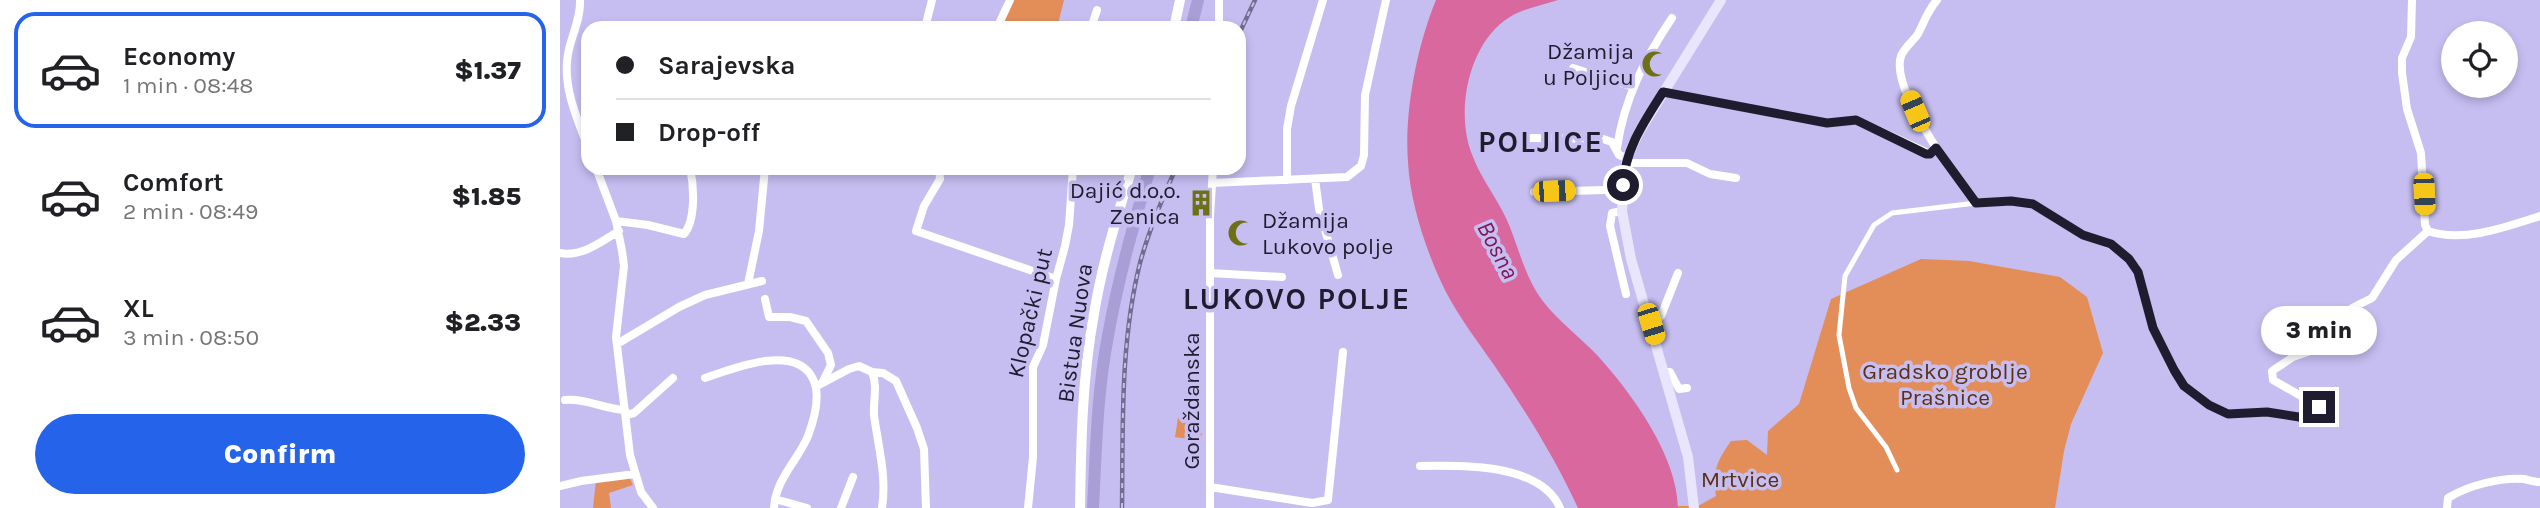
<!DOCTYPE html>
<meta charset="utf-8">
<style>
body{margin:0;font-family:Karla,sans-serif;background:#f2f2f2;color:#202124;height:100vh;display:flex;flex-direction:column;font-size:26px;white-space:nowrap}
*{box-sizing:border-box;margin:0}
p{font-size:23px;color:#757577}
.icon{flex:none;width:38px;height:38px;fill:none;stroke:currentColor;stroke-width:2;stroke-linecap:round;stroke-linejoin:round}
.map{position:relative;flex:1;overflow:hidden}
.sheet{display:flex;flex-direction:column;background:#fff;width:560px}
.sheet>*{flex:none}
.guide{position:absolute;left:21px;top:21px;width:665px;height:154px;border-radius:21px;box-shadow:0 4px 10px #0003;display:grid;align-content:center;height:154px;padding:0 35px;background:#fff}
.tools{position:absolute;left:1881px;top:21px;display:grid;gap:14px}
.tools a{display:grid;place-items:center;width:77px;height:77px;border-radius:50%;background:#fff;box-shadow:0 4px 10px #0003;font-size:35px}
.end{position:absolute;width:32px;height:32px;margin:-16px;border:9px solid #1f1c2f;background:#fff;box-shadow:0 0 0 4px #fff}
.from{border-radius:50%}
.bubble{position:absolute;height:49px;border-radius:24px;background:#fff;box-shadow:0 4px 10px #0003;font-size:23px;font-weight:800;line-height:49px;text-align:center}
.car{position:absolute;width:21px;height:42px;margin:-21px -10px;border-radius:9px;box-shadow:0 0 5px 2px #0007;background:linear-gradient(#f5c518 24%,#345 0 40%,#f5c518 0 76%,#345 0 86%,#f5c518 0)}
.guide b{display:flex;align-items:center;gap:24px;height:66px;font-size:26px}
.guide b+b{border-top:2px solid #e0e0e0}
.guide i{width:18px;height:18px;background:#202124}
ul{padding:12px 0 0;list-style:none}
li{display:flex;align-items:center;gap:21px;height:116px;margin:0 14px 10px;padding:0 21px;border:4px solid transparent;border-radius:21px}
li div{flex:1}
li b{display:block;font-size:26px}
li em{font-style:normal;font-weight:800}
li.current{border-color:#2563eb}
li>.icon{width:63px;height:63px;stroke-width:1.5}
.action{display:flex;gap:14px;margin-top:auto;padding:14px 35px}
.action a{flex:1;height:80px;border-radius:42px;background:#2563eb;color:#fff;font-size:28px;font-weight:800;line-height:80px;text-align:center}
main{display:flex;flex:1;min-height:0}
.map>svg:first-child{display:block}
</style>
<main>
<section class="sheet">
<ul>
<li class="current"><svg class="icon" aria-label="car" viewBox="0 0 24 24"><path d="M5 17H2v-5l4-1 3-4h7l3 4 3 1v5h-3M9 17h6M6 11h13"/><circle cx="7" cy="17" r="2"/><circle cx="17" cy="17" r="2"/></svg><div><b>Economy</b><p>1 min · 08:48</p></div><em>$1.37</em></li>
<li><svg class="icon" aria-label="car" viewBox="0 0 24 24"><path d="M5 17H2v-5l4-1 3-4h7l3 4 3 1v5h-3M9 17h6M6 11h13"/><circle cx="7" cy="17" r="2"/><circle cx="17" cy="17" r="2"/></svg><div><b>Comfort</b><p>2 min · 08:49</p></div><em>$1.85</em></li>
<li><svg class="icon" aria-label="car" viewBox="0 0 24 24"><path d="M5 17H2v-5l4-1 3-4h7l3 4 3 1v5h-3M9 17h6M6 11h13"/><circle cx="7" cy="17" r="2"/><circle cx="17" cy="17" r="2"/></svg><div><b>XL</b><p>3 min · 08:50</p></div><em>$2.33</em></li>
</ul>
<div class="action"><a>Confirm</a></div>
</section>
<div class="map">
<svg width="1980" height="508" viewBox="0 0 1980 508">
<rect width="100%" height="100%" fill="#c6bef1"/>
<path fill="#e38d58" d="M 445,0 L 504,0 L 497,28 L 437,28 Z
M 1361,259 L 1409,261 L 1500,277 L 1527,297 L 1543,353 L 1511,424 L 1504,451 L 1495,508 L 1118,508 L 1118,506 L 1138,506 L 1156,496 C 1152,471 1157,461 1171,441 L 1187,440 L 1207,455 L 1208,431 L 1239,404 L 1271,299 Z
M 618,418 L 641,420 L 642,441 L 615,437 Z
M 69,476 L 73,485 L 49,493 L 51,508 L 33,508 L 36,480 Z"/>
<path fill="#d9689f" d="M 876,0 L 998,0 C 980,6 959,9 944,21 C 907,49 895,115 913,157 C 921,178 936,197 946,218 C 958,244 964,276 982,300 C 998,321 1020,337 1038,356 C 1072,394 1117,455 1118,508 L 1018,508 C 995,458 965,410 934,365 C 918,342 901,320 887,294 C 868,257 850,204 848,162 C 844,112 857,46 876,0 Z"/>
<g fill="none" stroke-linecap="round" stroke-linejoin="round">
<path stroke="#fff" stroke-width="5" d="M 1337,470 L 1326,447 L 1296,408 L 1289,388 L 1279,335 L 1285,276 L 1314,225 L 1332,213 L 1416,203"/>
<path stroke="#fff" stroke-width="8" d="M 20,0 C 21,19 11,36 8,54 C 2,85 17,119 28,147
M 1852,0 L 1851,37 L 1842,58 L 1842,73 L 1847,109 L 1861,153 L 1865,225 L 1868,231 C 1903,243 1946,227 1980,216
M 365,28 L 372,0
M 437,28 L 450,0
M 531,28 L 537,10
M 659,28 L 659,0
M 1013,68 L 1073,87
M 1103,92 L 1267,123 L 1296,120 L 1370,154 L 1376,148 C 1364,127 1333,81 1341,56 C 1344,48 1353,41 1358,34 C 1364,22 1368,10 1377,0
M 970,138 L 1043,139 L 1052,142 L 1059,155 L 1067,158
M 1057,148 C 1064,99 1085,58 1112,18
M 1376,148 L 1416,203 L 1451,201 L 1473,204 L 1523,235 L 1551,245 L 1569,259 L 1578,272 L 1593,328 L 1613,370 L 1624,386 L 1649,405 L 1668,414 L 1707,412 L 1752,419 L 1759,407 L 1758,402 L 1748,400 L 1713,380 L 1712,371 L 1733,357 L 1768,345 L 1775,339 L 1792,308 L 1812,298 L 1836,260 L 1868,231
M 1066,163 L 1127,163 L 1150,174 L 1176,178
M 36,168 L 56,221 L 62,251 L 64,266 L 56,337 L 70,455 L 81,492 L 93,508
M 379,168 L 380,179 L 364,206 L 356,231 L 496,279
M 755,179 L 759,209 L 778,275
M 727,180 L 727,129 L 731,106 L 763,0
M 652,183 L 787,177 L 801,166 L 804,155 L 805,95 L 826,0
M 974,192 L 1044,190 L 1063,185
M 1062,211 L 1052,213 L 1050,226 L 1066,294
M 56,221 L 88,225 L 124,234 C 136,220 134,186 130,168
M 0,253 C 22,257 41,242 59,231
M 650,273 L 722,277
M 188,284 L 199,231 L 205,168
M 205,299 L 209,317 L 230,317 L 246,321 L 268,353 L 271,365 L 263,381
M 1091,324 L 1101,316 L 1118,273
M 57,344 L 119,307 L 145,295 L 202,281
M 312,372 C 318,387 313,400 314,415 C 318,446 327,476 322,508
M 1105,372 L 1110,372 L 1119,389 L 1127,388
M 145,378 C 174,368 236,343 253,379 C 261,395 254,420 248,436 C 237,462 216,478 214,508
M 257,386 L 289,369 L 299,366 L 312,372 L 323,373 L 336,381 L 357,428 L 364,449 L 366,508
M 5,400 C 26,398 44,409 65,410
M 66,415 L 74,413 L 113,378
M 860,466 C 901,465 981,463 1000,508
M 0,486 L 21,481 L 75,474
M 650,487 L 752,503 L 768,500 L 783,352
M 215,499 L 247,508
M 281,508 L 293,477
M 468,508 L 473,457 L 473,367 L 483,345 L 496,279 L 505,246 L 509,225 L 513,168
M 650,508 L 650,216 L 653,168
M 1887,508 L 1888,498 C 1907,486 1940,477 1964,479 C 1969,480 1974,482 1980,482"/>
<path stroke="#fff" stroke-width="10" d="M 614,28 L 620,0
M 520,508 C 521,444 522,378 534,314 C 542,264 557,217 572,168"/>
<path stroke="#e9e5fd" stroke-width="10" d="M 1134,508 L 1128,457 L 1071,259 L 1062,211 L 1064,176 L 1067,158 L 1079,132 L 1161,0"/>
<path stroke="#aa9ed6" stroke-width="12" d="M 631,28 L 638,0
M 533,508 C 536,451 537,392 548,336 C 558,279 574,223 590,168"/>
<g stroke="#726c8f" stroke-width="4.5">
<path id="rail" d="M 679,34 L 695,0
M 562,508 C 563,426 560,343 580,263 C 589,230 602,199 616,168"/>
</g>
<use href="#rail" stroke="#c6bef1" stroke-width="2" stroke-dasharray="5" stroke-linecap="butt"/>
</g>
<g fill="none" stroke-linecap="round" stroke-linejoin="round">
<path stroke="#1f1c2f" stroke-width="9" d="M 1063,185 C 1065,149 1084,122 1103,92 L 1267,123 L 1296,120 L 1366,154 L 1370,154 L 1376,148 L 1416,203 L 1451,201 L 1473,204 L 1523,235 L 1551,244 L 1569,259 L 1578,272 L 1593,328 L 1614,370 L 1624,386 L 1649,405 L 1668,414 L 1707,412 L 1752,419 L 1759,407"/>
</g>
<defs>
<g id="mosque-bare" transform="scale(2.1)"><path d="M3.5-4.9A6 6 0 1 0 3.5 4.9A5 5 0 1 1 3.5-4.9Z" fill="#6d7014" stroke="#c6bef1" stroke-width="2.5" paint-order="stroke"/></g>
<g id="building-bare" transform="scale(2.1)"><path d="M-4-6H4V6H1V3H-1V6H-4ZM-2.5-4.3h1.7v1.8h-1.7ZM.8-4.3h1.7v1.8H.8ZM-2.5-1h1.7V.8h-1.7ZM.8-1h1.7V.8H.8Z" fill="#6d7014" stroke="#c6bef1" stroke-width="2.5" paint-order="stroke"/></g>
</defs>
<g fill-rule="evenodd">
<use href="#mosque-bare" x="1095" y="64"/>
<use href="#building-bare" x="641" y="203"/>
<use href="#mosque-bare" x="681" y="233"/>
</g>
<g text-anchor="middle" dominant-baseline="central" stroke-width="7" stroke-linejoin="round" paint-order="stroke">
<g font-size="23" fill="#1f1c2f" stroke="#c6bef1" text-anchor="end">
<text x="1074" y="51">Džamija<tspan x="1074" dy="26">u Poljicu</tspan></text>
<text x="620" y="190">Dajić d.o.o.<tspan x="620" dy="26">Zenica</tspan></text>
<text x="702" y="220" text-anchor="start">Džamija<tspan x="702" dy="26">Lukovo polje</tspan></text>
</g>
<g font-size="23" fill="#1f1c2f" stroke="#c6bef1">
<text transform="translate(470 313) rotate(-77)">Klopački put</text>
<text transform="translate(515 333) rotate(-82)">Bistua Nuova</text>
<text transform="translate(631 401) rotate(-90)">Goraždanska</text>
</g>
<g font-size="23" fill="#5b3014" stroke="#c6bef1">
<text x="1385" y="371">Gradsko groblje<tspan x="1385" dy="26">Prašnice</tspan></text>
<text x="1180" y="479">Mrtvice</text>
</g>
<g font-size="24" font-style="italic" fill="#7e1752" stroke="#c6bef1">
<text transform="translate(938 250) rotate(62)">Bosna</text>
</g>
<g font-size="30" font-weight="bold" letter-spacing="2" fill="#1f1c2f" stroke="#c6bef1">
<text x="981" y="142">POLJICE</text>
<text x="737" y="299">LUKOVO POLJE</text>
</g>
</g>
</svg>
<div class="tools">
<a><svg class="icon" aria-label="locate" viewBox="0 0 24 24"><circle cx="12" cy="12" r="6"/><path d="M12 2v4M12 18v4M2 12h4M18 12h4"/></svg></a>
</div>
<i class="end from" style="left:1063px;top:185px"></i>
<i class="end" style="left:1759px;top:407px"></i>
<div class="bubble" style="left:1701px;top:306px;width:116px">3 min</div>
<i class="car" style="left:1355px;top:111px;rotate:337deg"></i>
<i class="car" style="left:994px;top:191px;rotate:88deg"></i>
<i class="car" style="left:1864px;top:194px;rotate:177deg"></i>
<i class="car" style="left:1091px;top:324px;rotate:163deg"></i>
<div class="guide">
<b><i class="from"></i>Sarajevska</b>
<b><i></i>Drop-off</b>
</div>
</div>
</main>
